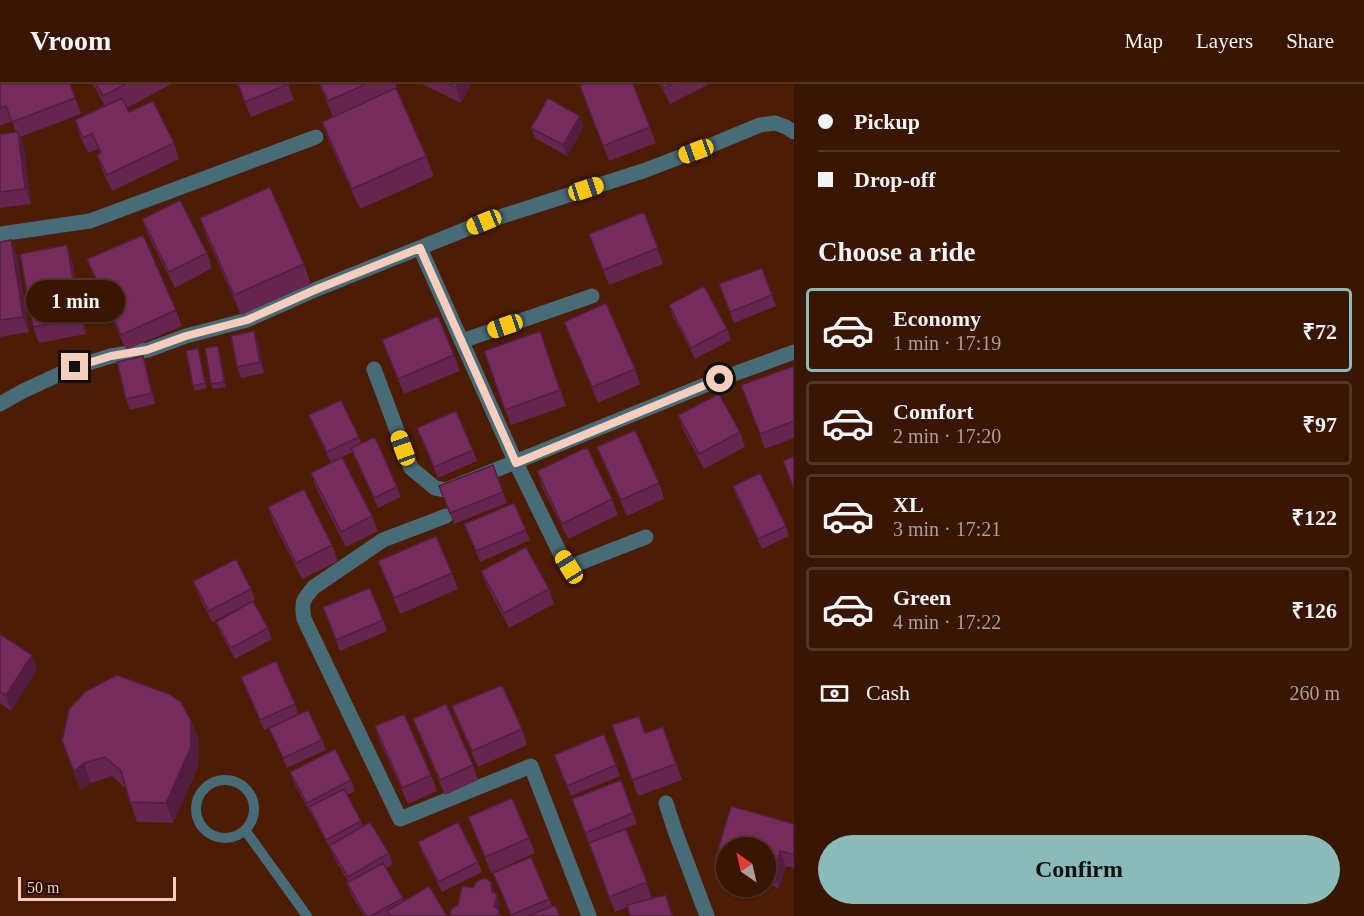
<!DOCTYPE html>
<meta charset="utf-8">
<style>
body{margin:0;font-family:Georgia,serif;background:#401e0d;color:#f1f3f6;height:100vh;display:flex;flex-direction:column;font-size:22px;white-space:nowrap}
*{box-sizing:border-box;margin:0}
p{font-size:20px;color:#ab9f9a}
.icon{flex:none;width:33px;height:33px;fill:none;stroke:currentColor;stroke-width:2;stroke-linecap:round;stroke-linejoin:round}
.map{position:relative;flex:1;overflow:hidden}
.details{display:flex;flex-direction:column;background:#391503;width:570px}
.details>*{flex:none}
.banner{display:grid;align-content:center;height:132px;padding:0 24px;background:#391503}
.needle{width:39px;rotate:326deg}
.buttons{position:absolute;left:716px;top:753px;display:grid;gap:12px}
.buttons a{display:grid;place-items:center;width:60px;height:60px;border-radius:50%;background:#391503;box-shadow:0 2px 4px #0004,0 0 0 2px #533425;font-size:30px}
.scale{position:absolute;left:18px;bottom:15px;width:158px;box-sizing:border-box;padding-left:6px;border:3px solid #f6cebe;border-top:0;font-size:16px;line-height:21px;white-space:nowrap;color:#f6cebe;-webkit-text-stroke:4px #270c02;paint-order:stroke}
.end{position:absolute;width:27px;height:27px;margin:-14px;border:8px solid #f6cebe;background:#111;box-shadow:0 0 0 3px #111}
.from{border-radius:50%}
.bubble{position:absolute;height:42px;border-radius:21px;background:#391503;box-shadow:0 2px 4px #0004,0 0 0 2px #533425;font-size:20px;font-weight:700;line-height:42px;text-align:center}
.car{position:absolute;width:18px;height:36px;margin:-18px -9px;border-radius:8px;box-shadow:0 0 4px 2px #0007;background:linear-gradient(#f5c518 24%,#345 0 40%,#f5c518 0 76%,#345 0 86%,#f5c518 0)}
.banner b{display:flex;align-items:center;gap:21px;height:57px;font-size:22px}
.banner b+b{border-top:2px solid #533425}
.banner i{width:15px;height:15px;background:#f1f3f6}
ul{padding:0;list-style:none}
li{display:flex;align-items:center;gap:18px;height:84px;margin:0 12px 9px;padding:0 12px;border:3px solid #533425;border-radius:6px}
li div{flex:1}
li b{display:block;font-size:22px}
li em{font-style:normal;font-weight:700}
li.selected{border-color:#8bbbb9}
li>.icon{width:54px;height:54px;stroke-width:1.5}
h2{padding:0 24px;font-size:27px;line-height:72px}
.pay{display:flex;align-items:center;gap:15px;height:66px;padding:0 24px;font-size:22px}
.pay p{margin-inline-start:auto}
.primary-button{display:flex;gap:12px;margin-top:auto;padding:12px 24px}
.primary-button a{flex:1;height:69px;border-radius:36px;background:#8bbbb9;color:#111;font-size:24px;font-weight:700;line-height:69px;text-align:center}
header{display:flex;align-items:center;gap:36px;box-sizing:border-box;height:84px;padding:0 30px;background:#391503;border-bottom:2px solid #533425}
header strong{font-size:28px}
nav{display:flex;gap:33px;margin-inline-start:auto;font-size:21px}
main{display:flex;flex:1;min-height:0}
.map>svg:first-child{display:block}
</style>
<header>
<strong>Vroom</strong>
<nav><a>Map</a><a>Layers</a><a>Share</a></nav>
</header>
<main>
<div class="map">
<svg width="794" height="832" viewBox="0 0 794 832">
<rect width="100%" height="100%" fill="#4c1c04"/>
<g fill="none" stroke-linecap="round" stroke-linejoin="round">
<path stroke="#486b78" stroke-width="10" d="M196 725a29 29 0 1 1 58 0a29 29 0 1 1-58 0Z
M 245,746 L 307,832"/>
<path stroke="#486b78" stroke-width="15" d="M 0,150 L 90,137 L 316,53
M 420,164 L 516,379 L 559,467 L 569,483 L 646,453
M 462,257 L 592,212
M 374,285 L 411,384 L 435,404 L 446,406 L 720,295 L 794,268
M 0,320 L 23,307 L 75,283 L 111,272 L 148,266 L 186,252 L 247,236 L 317,205 L 484,138 L 643,87 L 714,60 L 760,41 L 775,39 L 786,43 L 794,48
M 446,432 L 383,456 L 314,503 C 303,515 301,518 304,535 L 400,735 L 531,682 L 589,832
M 666,719 L 675,747 L 707,832"/>
</g>
<path fill="#65254e" d="M 0,0 L 70,0 L 81,30 L 20,53 L 24,63 L 31,120 L 0,124 L 0,50 L 16,48 L 12,37 L 0,42 Z
M 93,0 L 171,0 L 127,24 L 129,28 L 174,59 L 179,75 L 112,107 L 102,86 L 97,71 L 100,69 L 98,65 L 88,69 L 80,52 L 75,36 L 105,22 Z
M 237,0 L 288,0 L 294,16 L 251,33 Z
M 319,0 L 396,0 L 397,4 L 396,4 L 426,72 L 434,92 L 360,125 L 329,58 L 322,38 L 333,33 Z
M 422,0 L 471,0 L 461,19 Z
M 633,0 L 656,59 L 609,77 L 585,17 Z
M 660,0 L 709,0 L 670,20 Z
M 584,42 L 567,72 L 535,54 L 531,44 Z
M 644,128 L 663,180 L 609,201 L 589,150 Z
M 200,134 L 304,180 L 311,200 L 241,231 L 207,154 Z
M 142,135 L 207,169 L 212,184 L 175,204 L 148,151 Z
M 11,156 L 17,172 L 29,248 L 0,253 L 0,158 Z
M 67,161 L 72,176 L 86,250 L 39,259 L 33,243 Z
M 87,175 L 176,226 L 182,242 L 126,266 L 93,191 Z
M 762,184 L 776,222 L 734,239 L 719,200 Z
M 669,221 L 727,245 L 731,256 L 695,275 L 672,231 Z
M 564,238 L 635,285 L 640,300 L 598,319 L 570,253 Z
M 540,247 L 566,322 L 511,341 L 484,267 Z
M 382,256 L 454,271 L 460,287 L 404,310 Z
M 258,258 L 264,289 L 241,294 L 237,283 Z
M 198,264 L 207,304 L 195,307 L 193,302 Z
M 220,268 L 226,303 L 213,305 L 211,300 Z
M 146,282 L 155,320 L 130,326 L 126,315 Z
M 794,282 L 794,354 L 765,365 L 741,301 Z
M 309,331 L 359,353 L 361,359 L 397,403 L 401,413 L 378,424 L 353,368 L 342,373 L 372,432 L 378,447 L 346,463 L 316,404 L 311,389 L 331,379 L 313,342 Z
M 678,331 L 740,348 L 745,363 L 704,385 L 684,347 Z
M 417,344 L 473,366 L 477,377 L 438,394 Z
M 597,363 L 659,399 L 664,415 L 627,432 L 603,379 Z
M 493,381 L 507,419 L 454,440 L 439,402 Z
M 537,387 L 612,415 L 618,431 L 568,455 L 542,403 Z
M 733,402 L 786,442 L 789,452 L 762,465 L 736,412 Z
M 268,423 L 332,461 L 338,477 L 302,495 L 273,438 Z
M 464,440 L 526,446 L 530,456 L 480,478 Z
M 378,477 L 452,489 L 458,505 L 400,530 Z
M 481,487 L 549,505 L 554,520 L 509,544 L 487,502 Z
M 193,497 L 251,505 L 255,516 L 212,538 L 197,508 Z
M 323,523 L 383,536 L 387,547 L 340,567 Z
M 216,538 L 268,544 L 272,555 L 235,575 L 220,548 Z
M 0,550 L 32,571 L 37,586 L 11,627 L 0,619 Z
M 241,593 L 295,620 L 298,630 L 322,656 L 326,666 L 287,684 L 269,644 L 264,646 Z
M 452,622 L 522,645 L 527,661 L 478,683 L 458,638 Z
M 413,635 L 473,681 L 478,696 L 445,711 L 419,650 Z
M 191,637 L 199,657 L 198,683 L 173,739 L 137,738 L 126,705 L 112,692 L 91,699 L 81,707 L 62,657 Z
M 612,641 L 645,649 L 663,643 L 682,696 L 638,712 Z
M 375,642 L 431,691 L 437,707 L 408,720 L 380,658 Z
M 604,650 L 620,692 L 571,712 L 554,671 Z
M 290,688 L 351,696 L 355,707 L 347,711 L 363,742 L 389,769 L 393,780 L 386,784 L 404,817 L 447,832 L 364,832 L 351,810 L 347,799 L 349,799 L 333,772 L 331,766 L 311,730 L 294,699 Z
M 621,696 L 637,740 L 608,751 L 626,745 L 652,814 L 672,826 L 673,832 L 630,832 L 628,823 L 615,828 L 572,715 Z
M 731,722 L 794,740 L 794,784 L 786,782 L 779,804 L 765,800 L 765,764 L 726,764 L 726,789 L 722,788 L 716,772 Z
M 468,733 L 529,754 L 535,769 L 491,789 Z
M 418,758 L 478,778 L 482,788 L 442,808 L 422,769 Z
M 493,789 L 549,815 L 552,822 L 560,832 L 511,832 Z"/>
<path fill="#521e40" d="M 458,0 L 471,0 L 461,19 L 456,4 Z
M 580,32 L 584,42 L 567,72 L 563,61 Z
M 18,48 L 24,63 L 31,120 L 25,105 Z
M 11,156 L 17,172 L 29,248 L 23,233 Z
M 67,161 L 72,176 L 86,250 L 80,234 Z
M 254,247 L 258,258 L 264,289 L 260,278 Z
M 218,262 L 220,268 L 226,303 L 224,298 Z
M 32,571 L 37,586 L 11,627 L 6,611 Z
M 191,637 L 199,657 L 198,683 L 173,739 L 166,719 Z
M 84,679 L 91,699 L 81,707 L 74,687 Z
M 780,767 L 786,782 L 779,804 L 774,789 Z
M 491,798 L 500,820 L 499,827 L 501,832 L 498,832 L 494,823 Z
M 666,811 L 672,826 L 673,832 L 672,832 Z"/>
<path fill="#752b5b" stroke="#521e40" stroke-width="1.5" d="M 0,0 L 70,0 L 75,14 L 12,38 L 6,22 L 0,24 Z
M 96,0 L 126,0 L 103,12 Z
M 238,0 L 289,0 L 245,18 Z
M 320,0 L 366,0 L 328,17 Z
M 448,0 L 458,0 L 456,4 Z
M 584,0 L 633,0 L 650,43 L 603,62 L 580,2 Z
M 662,0 L 673,0 L 664,4 Z
M 396,4 L 426,72 L 352,105 L 322,38 Z
M 122,14 L 129,28 L 153,17 L 174,59 L 107,91 L 97,71 L 101,69 L 92,49 L 83,54 L 75,36 Z
M 548,14 L 580,32 L 563,61 L 531,44 Z
M 18,48 L 25,105 L 0,108 L 0,50 Z
M 270,103 L 304,180 L 234,211 L 200,134 Z
M 180,116 L 207,169 L 169,188 L 142,135 Z
M 644,128 L 658,164 L 603,186 L 589,150 Z
M 143,151 L 176,226 L 121,251 L 87,175 Z
M 11,156 L 23,233 L 0,236 L 0,158 Z
M 67,161 L 80,234 L 33,243 L 20,170 Z
M 762,184 L 772,211 L 730,228 L 719,200 Z
M 704,202 L 727,245 L 691,264 L 669,221 Z
M 606,219 L 635,285 L 592,303 L 564,238 Z
M 438,232 L 454,271 L 398,295 L 382,256 Z
M 254,247 L 260,278 L 237,283 L 231,252 Z
M 540,247 L 560,306 L 505,326 L 484,267 Z
M 218,262 L 224,298 L 211,300 L 205,264 Z
M 198,264 L 205,299 L 193,302 L 186,267 Z
M 143,272 L 152,309 L 126,315 L 117,278 Z
M 794,282 L 794,337 L 760,350 L 741,301 Z
M 719,310 L 740,348 L 699,370 L 678,331 Z
M 341,316 L 359,353 L 327,368 L 309,331 Z
M 456,327 L 473,366 L 434,383 L 417,344 Z
M 635,346 L 659,399 L 621,416 L 597,363 Z
M 375,353 L 397,403 L 374,414 L 351,364 Z
M 587,363 L 612,415 L 562,440 L 537,387 Z
M 794,372 L 794,405 L 783,377 Z
M 342,373 L 372,432 L 341,448 L 311,389 Z
M 493,381 L 503,408 L 450,429 L 439,402 Z
M 760,389 L 786,442 L 758,455 L 733,402 Z
M 304,405 L 332,461 L 296,479 L 268,423 Z
M 514,419 L 526,446 L 476,467 L 464,440 Z
M 436,452 L 452,489 L 394,514 L 378,477 Z
M 526,463 L 549,505 L 504,529 L 481,487 Z
M 236,475 L 251,505 L 209,527 L 193,497 Z
M 370,504 L 383,536 L 336,556 L 323,523 Z
M 253,517 L 268,544 L 231,564 L 216,538 Z
M 0,550 L 32,571 L 6,611 L 0,608 Z
M 276,577 L 295,620 L 260,636 L 241,593 Z
M 117,591 L 169,610 L 181,618 L 191,637 L 191,663 L 166,719 L 130,718 L 121,687 L 105,673 L 84,679 L 74,687 L 62,657 L 69,625 L 86,607 Z
M 502,601 L 522,645 L 472,667 L 452,622 Z
M 446,620 L 473,681 L 440,696 L 413,635 Z
M 308,626 L 322,656 L 283,674 L 269,644 Z
M 404,630 L 431,691 L 402,704 L 375,642 Z
M 639,632 L 645,649 L 663,643 L 676,680 L 632,696 L 612,641 Z
M 604,650 L 616,681 L 567,702 L 554,671 Z
M 335,665 L 351,696 L 307,719 L 290,688 Z
M 621,696 L 633,729 L 585,749 L 572,715 Z
M 344,705 L 361,737 L 326,756 L 309,723 Z
M 512,714 L 529,754 L 485,773 L 468,733 Z
M 731,722 L 794,740 L 794,771 L 780,767 L 774,789 L 765,786 L 765,764 L 726,764 L 726,775 L 716,772 Z
M 370,738 L 389,769 L 348,793 L 329,762 Z
M 458,738 L 478,778 L 438,798 L 418,758 Z
M 626,745 L 647,798 L 609,813 L 589,759 Z
M 531,773 L 549,815 L 511,831 L 493,789 Z
M 383,779 L 403,814 L 371,832 L 366,832 L 347,799 Z
M 485,794 L 491,798 L 492,808 L 497,810 L 494,823 L 499,826 L 498,832 L 452,832 L 450,830 L 452,824 L 458,821 L 462,802 L 473,804 L 477,797 Z
M 429,802 L 447,832 L 390,832 L 387,827 Z
M 666,811 L 672,832 L 630,832 L 627,821 Z
M 555,821 L 560,832 L 528,832 Z"/>
<g fill="none" stroke-linecap="round" stroke-linejoin="round">
<path stroke="#f6cebe" stroke-width="8" d="M 75,283 L 111,272 L 147,266 L 186,252 L 247,236 L 317,205 L 420,164 L 516,379 L 720,295"/>
</g>
</svg>
<div class="buttons">
<a><svg class="needle" viewBox="-14 -14 28 28"><path d="M0-13l5 13h-10z" fill="#e53935"/><path d="M0 13l5-13h-10z" fill="#ab9f9a"/></svg></a>
</div>
<div class="scale">50 m</div>
<i class="end from" style="left:720px;top:295px"></i>
<i class="end" style="left:75px;top:283px"></i>
<div class="bubble" style="left:26px;top:196px;width:99px">1 min</div>
<i class="car" style="left:696px;top:67px;rotate:250deg"></i>
<i class="car" style="left:586px;top:105px;rotate:72deg"></i>
<i class="car" style="left:484px;top:138px;rotate:248deg"></i>
<i class="car" style="left:505px;top:242px;rotate:251deg"></i>
<i class="car" style="left:403px;top:364px;rotate:340deg"></i>
<i class="car" style="left:569px;top:483px;rotate:328deg"></i>
</div>
<section class="details">
<div class="banner">
<b><i class="from"></i>Pickup</b>
<b><i></i>Drop-off</b>
</div>
<h2>Choose a ride</h2>
<ul>
<li class="selected"><svg class="icon" aria-label="car" viewBox="0 0 24 24"><path d="M5 17H2v-5l4-1 3-4h7l3 4 3 1v5h-3M9 17h6M6 11h13"/><circle cx="7" cy="17" r="2"/><circle cx="17" cy="17" r="2"/></svg><div><b>Economy</b><p>1 min · 17:19</p></div><em>₹72</em></li>
<li><svg class="icon" aria-label="car" viewBox="0 0 24 24"><path d="M5 17H2v-5l4-1 3-4h7l3 4 3 1v5h-3M9 17h6M6 11h13"/><circle cx="7" cy="17" r="2"/><circle cx="17" cy="17" r="2"/></svg><div><b>Comfort</b><p>2 min · 17:20</p></div><em>₹97</em></li>
<li><svg class="icon" aria-label="car" viewBox="0 0 24 24"><path d="M5 17H2v-5l4-1 3-4h7l3 4 3 1v5h-3M9 17h6M6 11h13"/><circle cx="7" cy="17" r="2"/><circle cx="17" cy="17" r="2"/></svg><div><b>XL</b><p>3 min · 17:21</p></div><em>₹122</em></li>
<li><svg class="icon" aria-label="car" viewBox="0 0 24 24"><path d="M5 17H2v-5l4-1 3-4h7l3 4 3 1v5h-3M9 17h6M6 11h13"/><circle cx="7" cy="17" r="2"/><circle cx="17" cy="17" r="2"/></svg><div><b>Green</b><p>4 min · 17:22</p></div><em>₹126</em></li>
</ul>
<div class="pay"><svg class="icon" aria-label="cash" viewBox="0 0 24 24"><path d="M3 7h18v10H3z"/><circle cx="12" cy="12" r="2"/></svg>Cash<p>260 m</p></div>
<div class="primary-button"><a>Confirm</a></div>
</section>
</main>
